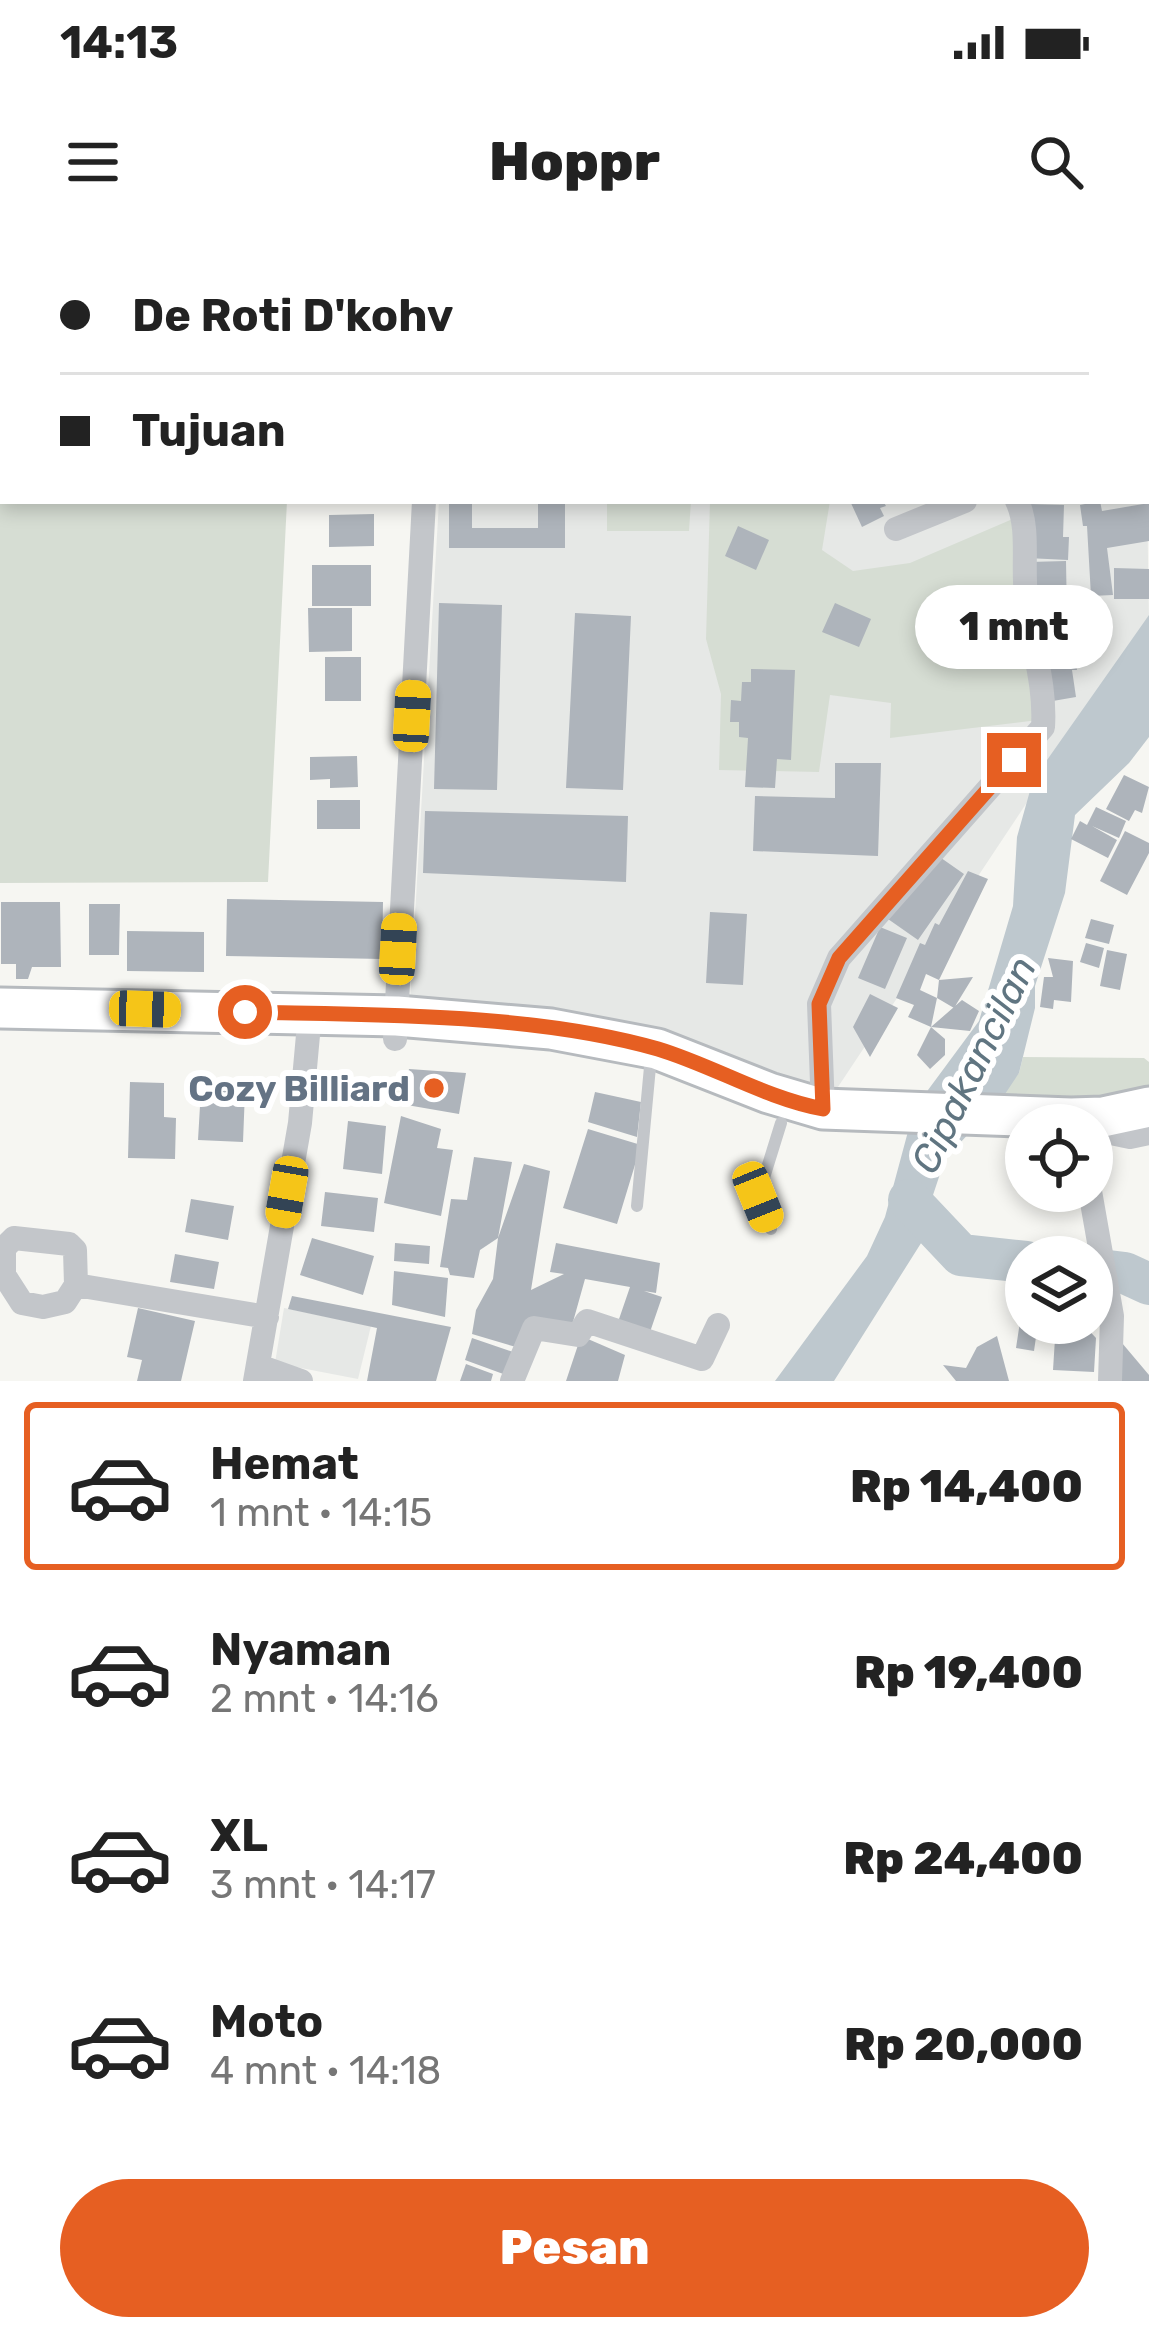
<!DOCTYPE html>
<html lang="id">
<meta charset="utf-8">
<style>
body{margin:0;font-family:Rubik,sans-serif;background:#f6f6f6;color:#222;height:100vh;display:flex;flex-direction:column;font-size:45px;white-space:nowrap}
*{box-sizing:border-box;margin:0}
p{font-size:39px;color:#767676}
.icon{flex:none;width:66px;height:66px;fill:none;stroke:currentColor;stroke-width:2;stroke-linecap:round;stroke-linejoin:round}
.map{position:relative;height:1141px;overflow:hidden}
.sheet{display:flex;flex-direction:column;background:#fff;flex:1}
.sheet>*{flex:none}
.guide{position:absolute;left:0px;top:0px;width:1149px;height:264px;box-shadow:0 6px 18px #0003;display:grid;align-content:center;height:264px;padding:0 60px;background:#fff}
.tools{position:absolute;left:1005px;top:864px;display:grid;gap:24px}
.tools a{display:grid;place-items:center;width:108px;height:108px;border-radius:50%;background:#fff;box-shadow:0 6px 18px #0003;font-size:60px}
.end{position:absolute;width:54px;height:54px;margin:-27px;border:15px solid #e65f22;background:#fff;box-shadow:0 0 0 6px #fff}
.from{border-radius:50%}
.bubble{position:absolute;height:84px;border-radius:42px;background:#fff;box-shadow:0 6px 18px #0003;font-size:39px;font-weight:800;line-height:84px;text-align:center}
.car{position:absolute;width:36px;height:72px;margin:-36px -18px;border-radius:15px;box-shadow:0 0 9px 3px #0007;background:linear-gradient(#f5c518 24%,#345 0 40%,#f5c518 0 76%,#345 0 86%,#f5c518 0)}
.guide b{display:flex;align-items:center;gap:42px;height:114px;font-size:45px}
.guide b+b{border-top:3px solid #e0e0e0}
.guide i{width:30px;height:30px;background:#222}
ul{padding:21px 0 0;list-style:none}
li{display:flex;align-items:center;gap:36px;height:168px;margin:0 24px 18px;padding:0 36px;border:6px solid transparent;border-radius:12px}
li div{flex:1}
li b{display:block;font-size:45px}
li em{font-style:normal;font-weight:800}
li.selected{border-color:#e65f22}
li>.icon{width:108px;height:108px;stroke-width:1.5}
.primary-button{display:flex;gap:24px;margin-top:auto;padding:24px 60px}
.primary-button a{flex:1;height:138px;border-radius:72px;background:#e65f22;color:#fff;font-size:48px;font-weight:800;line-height:138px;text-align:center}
.status{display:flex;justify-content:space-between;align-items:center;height:84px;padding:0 60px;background:#fff;direction:ltr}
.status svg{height:33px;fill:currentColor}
header{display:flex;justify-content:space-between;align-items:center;height:156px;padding:0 60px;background:#fff;font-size:54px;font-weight:800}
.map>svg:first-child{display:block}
</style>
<div class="status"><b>14:13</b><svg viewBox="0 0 49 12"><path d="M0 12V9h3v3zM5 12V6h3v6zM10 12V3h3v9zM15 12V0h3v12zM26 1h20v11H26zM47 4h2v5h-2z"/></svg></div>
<header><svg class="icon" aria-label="menu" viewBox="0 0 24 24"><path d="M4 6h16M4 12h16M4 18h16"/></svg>Hoppr<svg class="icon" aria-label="search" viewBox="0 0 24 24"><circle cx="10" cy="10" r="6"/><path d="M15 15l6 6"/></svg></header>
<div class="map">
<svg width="1149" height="1141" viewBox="0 0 1149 1141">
<rect width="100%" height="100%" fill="#f6f6f2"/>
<path fill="#e6e8e6" d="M 420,0 L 1111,0 L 1112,3 L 421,3 Z
M 1146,193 L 1149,379 L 822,871 L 410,762 L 439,261 L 1146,261 Z
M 284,1068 L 371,1086 L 358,1139 L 275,1123 Z"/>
<path fill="#d6ddd3" d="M 0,0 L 266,0 L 266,3 L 3,3 L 3,261 L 287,261 L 268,642 L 0,643 Z
M 607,261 L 691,261 L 689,291 L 607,291 Z
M 710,261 L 830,261 L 822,310 L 853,331 L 910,323 L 1015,278 L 1046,479 L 890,498 L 891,463 L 830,455 L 819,532 L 719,530 L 721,454 L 706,399 Z
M 1023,817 L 1144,818 L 1149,822 L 1149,856 L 986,874 L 1019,833 Z"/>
<path fill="#bec8ce" d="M 1149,375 L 1149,497 L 1129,523 L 1075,575 L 1065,653 L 1035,746 L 1035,768 L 1019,833 L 1003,857 L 945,919 L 927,973 L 923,1000 L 834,1141 L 775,1141 L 867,1016 L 885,977 L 910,884 L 928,850 L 979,781 L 1013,666 L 1017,597 L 1033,540 Z"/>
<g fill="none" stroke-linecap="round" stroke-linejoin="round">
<path stroke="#bec8ce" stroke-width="42" d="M 1146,94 L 1149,106
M 909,960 L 961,1015 L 1026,1022
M 1092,1029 L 1125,1033 L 1149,1044"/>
</g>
<path fill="#aeb4bb" d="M 449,261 L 472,261 L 472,288 L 538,288 L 538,261 L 565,261 L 565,308 L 449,308 Z
M 850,261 L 883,261 L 886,266 L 880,268 L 884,276 L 862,287 Z
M 1100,261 L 1102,271 L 1149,263 L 1149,301 L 1107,308 L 1113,355 L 1091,356 L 1087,286 L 1083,286 L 1080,265 Z
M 1029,264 L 1064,265 L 1063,297 L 1069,297 L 1068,320 L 1027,318 Z
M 374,274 L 374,306 L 329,307 L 329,275 Z
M 738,286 L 769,300 L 756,330 L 725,316 Z
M 1066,321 L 1067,377 L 1031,379 L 1029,322 Z
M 312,325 L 371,325 L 371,366 L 312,366 Z
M 1114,328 L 1149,329 L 1149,359 L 1114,359 Z
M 439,363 L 502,365 L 497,550 L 434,549 Z
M 835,363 L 871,379 L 859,407 L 822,392 Z
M 308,368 L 352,368 L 352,411 L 309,412 Z
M 575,373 L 631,376 L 623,550 L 566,548 Z
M 1070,383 L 1077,430 L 1072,430 L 1076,457 L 1047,462 L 1035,388 Z
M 325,417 L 361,417 L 361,461 L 325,461 Z
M 751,429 L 795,430 L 791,520 L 777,519 L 775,548 L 745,547 L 748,498 L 739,497 L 739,482 L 730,482 L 731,460 L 741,461 L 742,442 L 751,442 Z
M 357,516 L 358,547 L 330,548 L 330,539 L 310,540 L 310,517 Z
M 835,523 L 881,523 L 878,616 L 753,611 L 755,556 L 835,558 Z
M 1124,535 L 1149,547 L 1142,573 L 1135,570 L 1129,581 L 1106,569 Z
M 317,560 L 360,560 L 360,589 L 317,589 Z
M 1096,567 L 1126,581 L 1119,598 L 1092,586 L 1117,600 L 1108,618 L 1071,599 L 1080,581 L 1087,585 Z
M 425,571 L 628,576 L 626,642 L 423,633 Z
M 1125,591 L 1149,603 L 1149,613 L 1127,655 L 1100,641 Z
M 934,613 L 964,634 L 918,700 L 888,679 Z
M 968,631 L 988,639 L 939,740 L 973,737 L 954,768 L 937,758 L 939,740 L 926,734 L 920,750 L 937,758 L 931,787 L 908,777 L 914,765 L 896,758 L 920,703 L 925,705 L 935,683 L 939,685 Z
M 227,659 L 383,662 L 382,719 L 226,716 Z
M 1,662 L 60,662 L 61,727 L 32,727 L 28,739 L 16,739 L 16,724 L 1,724 Z
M 89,664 L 120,664 L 119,715 L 89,715 Z
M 710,672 L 747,674 L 743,745 L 706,743 Z
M 1091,679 L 1114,685 L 1109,704 L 1085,698 Z
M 880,687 L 907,698 L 885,749 L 858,738 Z
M 127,691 L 204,692 L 204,732 L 127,731 Z
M 1086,703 L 1104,708 L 1099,728 L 1080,722 Z
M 1107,710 L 1127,714 L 1120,750 L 1100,746 Z
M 1048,718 L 1073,721 L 1071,762 L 1054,760 L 1053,769 L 1040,767 L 1044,737 L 1053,737 Z
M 870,754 L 898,768 L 870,817 L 853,787 Z
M 962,760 L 979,771 L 970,791 L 931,787 L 945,799 L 945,815 L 930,829 L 917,815 L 931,787 Z
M 409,829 L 466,833 L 459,874 L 401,864 Z
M 130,842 L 164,843 L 164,877 L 176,878 L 175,919 L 128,918 Z
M 201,849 L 245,851 L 243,902 L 198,900 Z
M 595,852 L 641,862 L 637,897 L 588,882 Z
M 401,876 L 441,889 L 437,908 L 453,910 L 441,976 L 384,963 Z
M 348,881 L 386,886 L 382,934 L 343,929 Z
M 588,889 L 641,905 L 617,984 L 563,968 Z
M 474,917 L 512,922 L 498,998 L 524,924 L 550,931 L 531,1050 L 564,1034 L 550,1032 L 556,1003 L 660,1023 L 656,1053 L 644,1051 L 662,1057 L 650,1092 L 618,1082 L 630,1047 L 585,1039 L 571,1089 L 516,1107 L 472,1094 L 476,1070 L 493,1039 L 498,998 L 480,1010 L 474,1038 L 450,1035 L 448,1028 L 440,1027 L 451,959 L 467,960 Z
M 325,952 L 378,958 L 374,992 L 321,986 Z
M 191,959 L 234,966 L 228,1000 L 185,992 Z
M 312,998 L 374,1016 L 363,1055 L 300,1035 Z
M 395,1003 L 430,1006 L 429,1024 L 394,1021 Z
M 175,1014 L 219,1022 L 214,1049 L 170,1042 Z
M 394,1031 L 448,1038 L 445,1077 L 392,1065 Z
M 292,1056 L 451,1087 L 436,1141 L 367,1141 L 377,1088 L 288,1069 Z
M 1023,1062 L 1026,1083 L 1038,1083 L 1034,1111 L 1016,1108 Z
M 138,1068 L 195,1081 L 181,1141 L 137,1141 L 142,1120 L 127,1117 Z
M 1056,1083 L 1082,1083 L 1096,1098 L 1094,1132 L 1053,1130 Z
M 581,1096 L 625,1115 L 618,1141 L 566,1141 Z
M 997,1096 L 1009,1141 L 956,1141 L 943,1125 L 966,1128 L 977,1107 Z
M 472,1098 L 516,1113 L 506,1135 L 465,1120 Z
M 1122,1103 L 1149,1135 L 1149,1141 L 1121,1141 Z
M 466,1124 L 493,1134 L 491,1141 L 460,1141 Z"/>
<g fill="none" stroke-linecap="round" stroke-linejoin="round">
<g stroke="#b6babe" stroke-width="45">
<path id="primary" d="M 0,768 L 397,776 L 551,789 L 657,809 L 769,853 L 823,869 L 1071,878 L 1103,877 L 1149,867"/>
</g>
<path stroke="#c3c6ca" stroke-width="12" d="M 637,966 L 650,827 L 656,812
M 771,989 L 758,957 L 781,883"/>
<path stroke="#c3c6ca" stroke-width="24" d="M 188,0 L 189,3
M 402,0 L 404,3
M 1096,0 L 1096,3
M 1146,207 L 1149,216
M 896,289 L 965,261
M 395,799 L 424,261
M 823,869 L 819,764 L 839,718 L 1043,487 C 1046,442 1030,400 1026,355 C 1022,326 1030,288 1017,261
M 1106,892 L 1130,897 L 1149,893
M 1090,951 L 1112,1076 L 1110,1141
M 76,1045 L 75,1010 L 69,1004 L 14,998 L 4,1008 L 4,1035 L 22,1063 L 43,1067 L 65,1062 L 76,1045 L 267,1077
M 259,1126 L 301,1141
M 255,1141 L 300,883 L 310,773
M 512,1141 L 534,1088 L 578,1095 L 587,1081 L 702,1119 L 718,1085"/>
<use href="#primary" stroke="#fff" stroke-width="39"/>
</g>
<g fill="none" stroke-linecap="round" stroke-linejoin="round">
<path stroke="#e65f22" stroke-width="15" d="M 245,772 C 376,775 532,773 658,809 C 714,826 765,858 823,869 L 819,764 L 839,718 L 1014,520"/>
</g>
<circle fill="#e65f22" stroke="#fff" stroke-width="4.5" cx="434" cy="848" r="12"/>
<g text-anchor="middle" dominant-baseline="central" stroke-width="12" stroke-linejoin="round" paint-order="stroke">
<g font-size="36" font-weight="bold" fill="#647384" stroke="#fff" text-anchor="end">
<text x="410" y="848">Cozy Billiard</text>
</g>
<g font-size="39" font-style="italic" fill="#607581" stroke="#fff">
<text transform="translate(974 825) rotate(-64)">Cipakancilan</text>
</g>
</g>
</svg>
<div class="tools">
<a><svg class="icon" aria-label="locate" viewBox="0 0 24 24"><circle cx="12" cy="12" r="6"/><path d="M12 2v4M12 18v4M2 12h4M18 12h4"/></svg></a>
<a><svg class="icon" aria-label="layers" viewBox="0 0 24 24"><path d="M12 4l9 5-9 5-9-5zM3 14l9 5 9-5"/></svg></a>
</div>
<i class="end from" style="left:245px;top:772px"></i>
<i class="end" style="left:1014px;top:520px"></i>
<div class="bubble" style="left:915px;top:345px;width:198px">1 mnt</div>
<i class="car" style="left:412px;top:476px;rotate:3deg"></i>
<i class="car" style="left:398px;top:709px;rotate:3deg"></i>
<i class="car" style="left:145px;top:769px;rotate:92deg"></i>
<i class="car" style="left:287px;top:952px;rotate:190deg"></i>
<i class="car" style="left:758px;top:957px;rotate:158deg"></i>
<div class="guide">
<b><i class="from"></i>De Roti D'kohv</b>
<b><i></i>Tujuan</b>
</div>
</div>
<section class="sheet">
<ul>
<li class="selected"><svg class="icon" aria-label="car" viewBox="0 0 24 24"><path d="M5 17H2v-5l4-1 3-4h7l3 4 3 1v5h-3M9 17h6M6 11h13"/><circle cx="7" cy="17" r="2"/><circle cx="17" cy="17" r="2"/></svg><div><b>Hemat</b><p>1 mnt · 14:15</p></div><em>Rp 14,400</em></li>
<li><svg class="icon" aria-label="car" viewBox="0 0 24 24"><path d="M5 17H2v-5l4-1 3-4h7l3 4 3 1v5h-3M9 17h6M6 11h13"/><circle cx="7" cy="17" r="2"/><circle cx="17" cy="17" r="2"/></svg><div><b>Nyaman</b><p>2 mnt · 14:16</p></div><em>Rp 19,400</em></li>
<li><svg class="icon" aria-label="car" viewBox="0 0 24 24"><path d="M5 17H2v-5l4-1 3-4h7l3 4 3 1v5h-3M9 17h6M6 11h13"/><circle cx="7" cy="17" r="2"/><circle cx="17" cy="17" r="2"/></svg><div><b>XL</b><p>3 mnt · 14:17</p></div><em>Rp 24,400</em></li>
<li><svg class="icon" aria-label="car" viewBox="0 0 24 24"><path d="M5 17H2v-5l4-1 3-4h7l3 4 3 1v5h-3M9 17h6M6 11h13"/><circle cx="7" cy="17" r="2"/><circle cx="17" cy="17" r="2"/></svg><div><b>Moto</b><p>4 mnt · 14:18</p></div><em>Rp 20,000</em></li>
</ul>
<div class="primary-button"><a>Pesan</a></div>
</section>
